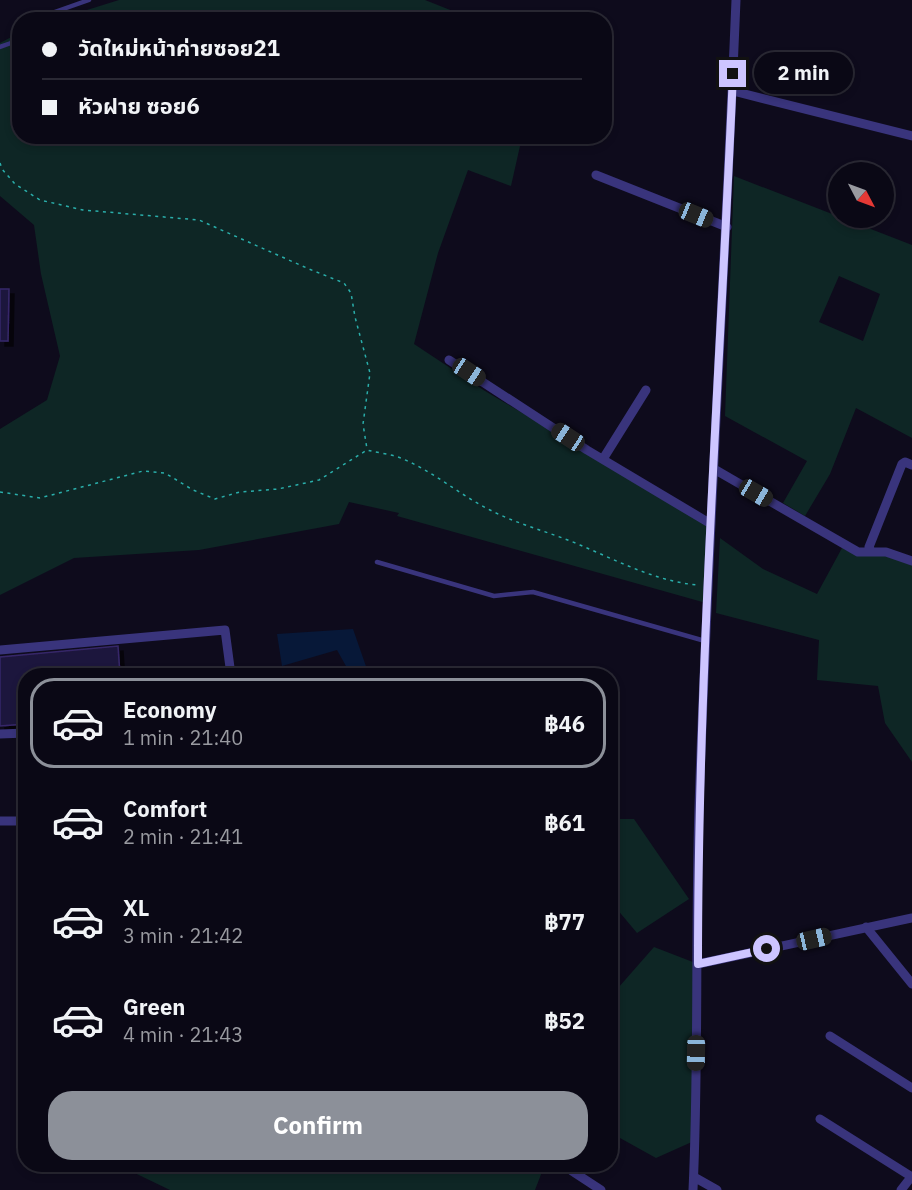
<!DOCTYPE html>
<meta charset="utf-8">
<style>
body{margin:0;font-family:"IBM Plex Sans","Noto Sans Thai",sans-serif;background:#181622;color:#f1f3f6;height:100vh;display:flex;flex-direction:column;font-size:22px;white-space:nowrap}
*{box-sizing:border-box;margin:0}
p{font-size:20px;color:#999aa0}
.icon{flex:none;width:33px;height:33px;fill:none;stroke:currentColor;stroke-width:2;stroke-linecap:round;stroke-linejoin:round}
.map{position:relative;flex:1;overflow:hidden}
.drawer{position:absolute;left:18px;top:668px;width:600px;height:504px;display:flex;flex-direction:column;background:#0a0815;border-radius:24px;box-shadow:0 3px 9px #0003,0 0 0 2px #2a2934}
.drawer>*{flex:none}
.guide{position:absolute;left:12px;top:12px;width:600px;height:132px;border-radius:24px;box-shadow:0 3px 9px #0003,0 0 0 2px #2a2934;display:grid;align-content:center;height:132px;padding:0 30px;background:#0a0815}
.needle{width:39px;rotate:131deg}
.tools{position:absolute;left:828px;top:162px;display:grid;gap:12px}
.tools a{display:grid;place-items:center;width:66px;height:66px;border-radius:50%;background:#0a0815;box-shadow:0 3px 9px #0003,0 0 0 2px #2a2934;font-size:30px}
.end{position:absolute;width:27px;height:27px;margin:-14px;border:8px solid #cdc5ff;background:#111;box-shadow:0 0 0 3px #111}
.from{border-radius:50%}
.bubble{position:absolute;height:42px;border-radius:21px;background:#0a0815;box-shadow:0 3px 9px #0003,0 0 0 2px #2a2934;font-size:20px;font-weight:700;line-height:42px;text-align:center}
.car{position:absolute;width:18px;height:36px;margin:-18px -9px;border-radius:8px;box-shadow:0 0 4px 2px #0007;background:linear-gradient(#222 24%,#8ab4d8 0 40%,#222 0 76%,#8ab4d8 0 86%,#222 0)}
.guide b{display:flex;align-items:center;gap:21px;height:57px;font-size:22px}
.guide b+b{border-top:2px solid #2a2934}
.guide i{width:15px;height:15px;background:#f1f3f6}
ul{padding:10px 0 0;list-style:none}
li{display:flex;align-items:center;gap:18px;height:90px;margin:0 12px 9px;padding:0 18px;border:3px solid transparent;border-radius:24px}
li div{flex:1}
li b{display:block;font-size:22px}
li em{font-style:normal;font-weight:700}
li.current{border-color:#8c9099}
li>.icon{width:54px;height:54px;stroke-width:1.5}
.cta{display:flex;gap:12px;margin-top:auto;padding:12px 30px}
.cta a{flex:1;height:69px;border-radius:24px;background:#8c9099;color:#fff;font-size:24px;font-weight:700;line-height:69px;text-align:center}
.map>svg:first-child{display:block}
</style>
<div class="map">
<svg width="912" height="1190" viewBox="0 0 912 1190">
<defs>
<filter id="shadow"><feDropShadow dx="5" dy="5" stdDeviation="0" flood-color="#0009"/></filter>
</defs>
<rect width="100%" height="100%" fill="#0e0b1c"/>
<path fill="#0e2625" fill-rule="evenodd" d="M 119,0 L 425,0 L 473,19 L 58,19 Z
M 19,33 L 20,136 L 522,137 L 511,186 L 468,170 L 438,253 L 414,344 L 485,391 L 711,524 L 706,603 L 397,516 L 399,513 L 349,502 L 339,524 L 199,550 L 74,558 L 0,595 L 0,429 L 47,400 L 60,356 L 41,274 L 34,225 L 0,196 L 0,43 Z
M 734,176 L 912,245 L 912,438 L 856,408 L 830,474 L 805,516 L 783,503 L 807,461 L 725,416 ZM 839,276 L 880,294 L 863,341 L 819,322 Z
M 720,538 L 763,569 L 817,594 L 842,548 L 856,555 L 888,556 L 912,565 L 912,762 L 885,723 L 878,686 L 817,680 L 819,640 L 716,613 Z
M 611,819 L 634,819 L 689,899 L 637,933 L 611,902 Z
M 654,947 L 698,964 L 694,1141 L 656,1158 L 611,1133 L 611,996 Z
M 116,1164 L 545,1164 L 535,1190 L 170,1190 Z"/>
<path fill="#071838" d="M 353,629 L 369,675 L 351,675 L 337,650 L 282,666 L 277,634 Z"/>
<path fill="#1f163d" stroke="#362869" stroke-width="1.5" filter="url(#shadow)" d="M 0,289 L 9,289 L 8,341 L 0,341 Z
M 118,646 L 120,675 L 26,675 L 26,724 L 0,726 L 0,657 Z"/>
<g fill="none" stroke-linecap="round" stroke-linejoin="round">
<path stroke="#2aaeaa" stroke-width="1.5" stroke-dasharray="3 4.5" stroke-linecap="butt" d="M 0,163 L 2,169 L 15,184 L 40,200 L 83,210 L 199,220 L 309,269 L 344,283 L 351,293 L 355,317 L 370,373 L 363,424 L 367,449
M 0,492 L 40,498 L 143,471 L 165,473 L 193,490 L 215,499 L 240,492 L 278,489 L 319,480 L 367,450 C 378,453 392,454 403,459 C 434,472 460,495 490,510 C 519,525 550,532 580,545 C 618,561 655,581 697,585"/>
<path stroke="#39347c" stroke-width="4.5" d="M 32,20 L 89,0
M 0,47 L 11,43 L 20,28
M 377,562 L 494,596 L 533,592 L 705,641"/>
<path stroke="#39347c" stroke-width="9" d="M 733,91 L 912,136
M 596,175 L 727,227
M 449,360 L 587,450 L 711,524
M 603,459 L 646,390
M 714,469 L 858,552 L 886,552 L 912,561
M 871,551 L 869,547 L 902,464 L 905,462 L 912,465
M 0,650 L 225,630 L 231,675
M 0,734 L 26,733
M 0,821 L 26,821
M 866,927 L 912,984
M 698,964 L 912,918
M 830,1036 L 912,1088
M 820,1119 L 912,1177
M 572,1171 L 601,1190
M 694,1177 L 717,1190
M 693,1190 C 699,1062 695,935 699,807 C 708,538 725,269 736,0
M 901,1190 L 912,1176"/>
</g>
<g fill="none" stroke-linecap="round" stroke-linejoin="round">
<path stroke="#cdc5ff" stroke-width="8" d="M 733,74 C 720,371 698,667 698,964 L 767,949"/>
</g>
</svg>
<div class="tools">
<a><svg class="needle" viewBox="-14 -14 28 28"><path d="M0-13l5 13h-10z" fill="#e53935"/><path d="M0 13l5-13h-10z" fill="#999aa0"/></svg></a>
</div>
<i class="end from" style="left:767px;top:949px"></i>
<i class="end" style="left:733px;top:74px"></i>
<div class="bubble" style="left:754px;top:52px;width:99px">2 min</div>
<i class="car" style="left:696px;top:215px;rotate:112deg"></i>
<i class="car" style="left:469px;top:372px;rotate:123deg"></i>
<i class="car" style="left:568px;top:437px;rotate:303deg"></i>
<i class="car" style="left:756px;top:493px;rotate:120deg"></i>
<i class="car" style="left:814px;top:939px;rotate:77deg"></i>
<i class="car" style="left:696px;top:1053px;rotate:181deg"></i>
<div class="guide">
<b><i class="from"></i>วัดใหม่หน้าค่ายซอย21</b>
<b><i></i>หัวฝาย ซอย6</b>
</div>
<section class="drawer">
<ul>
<li class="current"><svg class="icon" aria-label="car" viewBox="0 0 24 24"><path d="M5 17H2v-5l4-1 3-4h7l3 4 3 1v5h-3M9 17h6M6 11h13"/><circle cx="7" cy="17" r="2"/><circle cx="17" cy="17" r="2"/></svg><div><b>Economy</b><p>1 min · 21:40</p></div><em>฿46</em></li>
<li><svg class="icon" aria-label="car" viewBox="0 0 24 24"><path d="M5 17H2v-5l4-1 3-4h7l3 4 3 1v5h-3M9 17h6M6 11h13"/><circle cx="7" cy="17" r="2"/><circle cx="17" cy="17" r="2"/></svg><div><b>Comfort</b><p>2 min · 21:41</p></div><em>฿61</em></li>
<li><svg class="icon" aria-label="car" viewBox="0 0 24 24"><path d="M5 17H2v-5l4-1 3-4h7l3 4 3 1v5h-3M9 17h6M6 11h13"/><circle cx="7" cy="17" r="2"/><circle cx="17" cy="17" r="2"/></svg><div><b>XL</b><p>3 min · 21:42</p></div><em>฿77</em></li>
<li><svg class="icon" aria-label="car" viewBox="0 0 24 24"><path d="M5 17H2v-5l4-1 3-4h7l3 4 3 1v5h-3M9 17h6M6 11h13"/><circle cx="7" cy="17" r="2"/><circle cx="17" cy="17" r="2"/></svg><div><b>Green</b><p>4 min · 21:43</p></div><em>฿52</em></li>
</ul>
<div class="cta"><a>Confirm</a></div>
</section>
</div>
